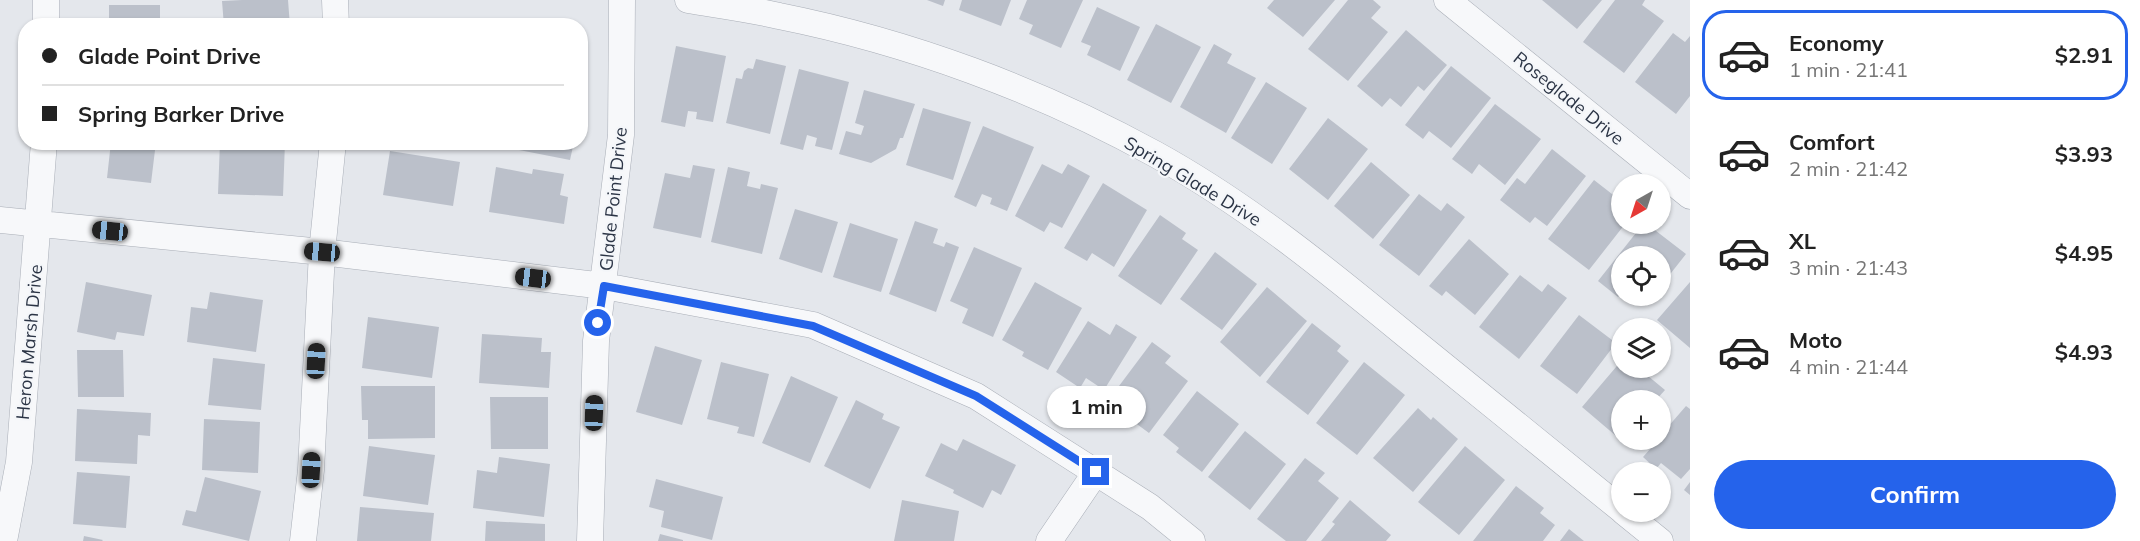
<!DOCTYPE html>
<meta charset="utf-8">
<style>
body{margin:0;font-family:Mulish,sans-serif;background:#f6f6f6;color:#222;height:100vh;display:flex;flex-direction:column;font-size:22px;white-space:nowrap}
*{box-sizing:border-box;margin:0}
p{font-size:20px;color:#767676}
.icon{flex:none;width:33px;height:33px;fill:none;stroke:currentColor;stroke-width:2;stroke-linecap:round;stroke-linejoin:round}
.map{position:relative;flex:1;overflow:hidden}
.details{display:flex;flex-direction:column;background:#fff;width:450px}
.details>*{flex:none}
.top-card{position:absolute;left:18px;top:18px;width:570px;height:132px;border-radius:24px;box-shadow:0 2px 4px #0004;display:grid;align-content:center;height:132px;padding:0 24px;background:#fff}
.needle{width:39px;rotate:219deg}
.fabs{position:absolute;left:1611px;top:174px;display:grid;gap:12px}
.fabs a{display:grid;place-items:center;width:60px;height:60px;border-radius:50%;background:#fff;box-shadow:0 2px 4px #0004;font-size:30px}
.end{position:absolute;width:27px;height:27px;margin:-14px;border:8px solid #2563eb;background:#fff;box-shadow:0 0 0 3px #fff}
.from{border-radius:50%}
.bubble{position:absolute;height:42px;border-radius:21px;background:#fff;box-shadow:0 2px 4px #0004;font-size:20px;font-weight:700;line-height:42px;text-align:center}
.car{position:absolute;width:18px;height:36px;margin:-18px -9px;border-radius:8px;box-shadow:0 0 4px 2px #0007;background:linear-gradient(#222 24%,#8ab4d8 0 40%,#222 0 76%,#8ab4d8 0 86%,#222 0)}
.top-card b{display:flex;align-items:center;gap:21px;height:57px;font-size:22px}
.top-card b+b{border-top:2px solid #e0e0e0}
.top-card i{width:15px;height:15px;background:#222}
ul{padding:10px 0 0;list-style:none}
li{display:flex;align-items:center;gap:18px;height:90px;margin:0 12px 9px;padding:0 12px;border:3px solid transparent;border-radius:24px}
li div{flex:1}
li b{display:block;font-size:22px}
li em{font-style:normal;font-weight:700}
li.selected{border-color:#2563eb}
li>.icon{width:54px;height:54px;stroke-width:1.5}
.primary-button{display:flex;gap:12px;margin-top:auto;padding:12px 24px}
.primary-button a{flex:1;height:69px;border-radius:36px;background:#2563eb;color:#fff;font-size:24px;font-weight:700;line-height:69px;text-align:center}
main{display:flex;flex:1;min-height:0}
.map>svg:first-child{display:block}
</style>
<main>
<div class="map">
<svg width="1690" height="541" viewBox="0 0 1690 541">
<rect width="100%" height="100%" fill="#e4e7ec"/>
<path fill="#bbc0ca" d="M 242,0 L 288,0 L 290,26 L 224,26 L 222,1 Z
M 927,0 L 945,0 L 943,6 Z
M 962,0 L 1011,0 L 1001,26 L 959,10 Z
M 1027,0 L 1083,0 L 1061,48 L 1029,34 L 1033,25 L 1019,19 Z
M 1274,0 L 1335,0 L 1303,37 L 1267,8 Z
M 1348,0 L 1373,0 L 1381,7 L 1371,18 L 1388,32 L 1348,81 L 1308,49 Z
M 1542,0 L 1602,0 L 1577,29 Z
M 1615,0 L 1645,0 L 1642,5 L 1664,21 L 1624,73 L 1583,42 Z
M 109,5 L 160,5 L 160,26 L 109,26 Z
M 1097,7 L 1140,27 L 1120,71 L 1087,55 L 1091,46 L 1081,42 Z
M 444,20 L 444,26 L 394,26 L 394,23 Z
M 1156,24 L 1201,47 L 1171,103 L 1127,80 Z
M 1406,30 L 1447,65 L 1424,91 L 1418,86 L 1401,107 L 1390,98 L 1382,107 L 1357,86 Z
M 1673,33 L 1685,42 L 1690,36 L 1690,96 L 1676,114 L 1635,82 Z
M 1214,44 L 1232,54 L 1227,63 L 1256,78 L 1226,133 L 1180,107 Z
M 676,46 L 726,56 L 713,122 L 696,119 L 697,112 L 688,111 L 685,127 L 661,122 Z
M 756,59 L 786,66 L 770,134 L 726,123 L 736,78 L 742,79 L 744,71 L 748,68 L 753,69 Z
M 1451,66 L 1491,98 L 1451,148 L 1429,131 L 1423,139 L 1405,125 Z
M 799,69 L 849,82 L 832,150 L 815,146 L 817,138 L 807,135 L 803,150 L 780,144 Z
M 1266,82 L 1307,108 L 1272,164 L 1231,138 Z
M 864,90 L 915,104 L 903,138 L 900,138 L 896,149 L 871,163 L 839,154 L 846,131 L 861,135 L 864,126 L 855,123 Z
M 1495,104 L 1541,139 L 1505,185 L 1479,164 L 1472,174 L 1452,159 Z
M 923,108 L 971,122 L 953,180 L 906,165 Z
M 1328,118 L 1368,149 L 1328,200 L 1289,169 Z
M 983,126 L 1034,147 L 1007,211 L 990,204 L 992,198 L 982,194 L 976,207 L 954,197 Z
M 111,142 L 156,142 L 151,183 L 107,178 Z
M 220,142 L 285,142 L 283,196 L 218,194 Z
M 521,142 L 574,142 L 570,160 L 519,150 Z
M 1552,149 L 1586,176 L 1547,226 L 1535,217 L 1530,223 L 1500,200 L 1517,178 L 1525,184 Z
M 390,151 L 460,162 L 453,206 L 383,195 Z
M 1371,162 L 1410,195 L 1373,239 L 1334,206 Z
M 1042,164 L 1062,174 L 1068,164 L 1090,176 L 1062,228 L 1050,222 L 1044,232 L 1015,216 Z
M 693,165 L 715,169 L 701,238 L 653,228 L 665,173 L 690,178 Z
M 496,167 L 532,174 L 533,169 L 564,174 L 560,195 L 568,197 L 564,224 L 489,212 Z
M 728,167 L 750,172 L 747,186 L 760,189 L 761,184 L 778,188 L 762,254 L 711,242 Z
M 1594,180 L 1621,201 L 1617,207 L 1622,210 L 1622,224 L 1625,224 L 1589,270 L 1548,239 Z
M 1103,183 L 1147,210 L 1114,267 L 1092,253 L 1087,261 L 1064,248 Z
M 1419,194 L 1441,211 L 1447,203 L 1465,217 L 1419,276 L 1379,245 Z
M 795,209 L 838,222 L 822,273 L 779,259 Z
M 1160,215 L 1186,233 L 1182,239 L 1198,250 L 1161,305 L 1118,276 Z
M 915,221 L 938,229 L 933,243 L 944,247 L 946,242 L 959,247 L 936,312 L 889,294 Z
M 850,223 L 898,239 L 881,292 L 833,277 Z
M 1643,224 L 1647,224 L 1686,254 L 1660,287 L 1660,256 L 1622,256 L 1622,292 L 1618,297 L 1598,281 Z
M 1469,239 L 1509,274 L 1475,315 L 1446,291 L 1442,296 L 1429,286 Z
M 974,247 L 1022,268 L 993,337 L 962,323 L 968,309 L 950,301 Z
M 1215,252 L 1257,284 L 1222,330 L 1180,299 Z
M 1520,275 L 1542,292 L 1548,284 L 1567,298 L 1519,359 L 1479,327 Z
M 86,282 L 152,295 L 144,336 L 117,332 L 115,340 L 77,332 Z
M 1035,282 L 1082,308 L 1048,370 L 1022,356 L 1024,352 L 1002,340 Z
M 1690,282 L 1690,348 L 1657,320 Z
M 1267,287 L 1307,321 L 1260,377 L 1220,342 Z
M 210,292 L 263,300 L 256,352 L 187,342 L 191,307 L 207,309 Z
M 1633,296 L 1654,296 L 1646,306 Z
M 1579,315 L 1616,343 L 1577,394 L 1540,366 Z
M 368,317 L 439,327 L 432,378 L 362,368 Z
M 1088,321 L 1110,335 L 1116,324 L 1137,337 L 1104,390 L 1086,378 L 1080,388 L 1056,372 Z
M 1312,323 L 1341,346 L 1337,351 L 1349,361 L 1308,415 L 1266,382 Z
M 482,334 L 542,338 L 541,352 L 551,352 L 549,388 L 479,383 Z
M 1152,342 L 1171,356 L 1165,363 L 1188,381 L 1149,433 L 1107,402 Z
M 655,346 L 702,360 L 682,425 L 636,412 Z
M 77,350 L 123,350 L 124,397 L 78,397 Z
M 213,358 L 265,364 L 261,410 L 208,405 Z
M 1622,360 L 1622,368 L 1646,368 L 1642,371 L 1665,390 L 1656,400 L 1622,400 L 1622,441 L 1582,407 Z
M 721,362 L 769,374 L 754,437 L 737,433 L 739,427 L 707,419 Z
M 1364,362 L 1405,395 L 1357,455 L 1316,423 Z
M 791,376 L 838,397 L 810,463 L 762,443 Z
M 361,386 L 435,386 L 435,438 L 368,439 L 368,420 L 362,420 Z
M 1197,391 L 1239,424 L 1202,472 L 1176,452 L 1179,448 L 1163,435 Z
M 490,397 L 548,397 L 548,449 L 491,449 Z
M 856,400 L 884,414 L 882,419 L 900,427 L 870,489 L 824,466 Z
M 1686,406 L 1690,409 L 1690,469 L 1681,479 L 1661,463 L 1656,469 L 1643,457 L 1658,440 L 1660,440 L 1660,436 Z
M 1418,408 L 1431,420 L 1433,417 L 1458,439 L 1413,492 L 1373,458 Z
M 77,409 L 151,413 L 150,436 L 138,435 L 137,464 L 75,461 Z
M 204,419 L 260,422 L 258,473 L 202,470 Z
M 1245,431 L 1286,464 L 1250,510 L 1208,477 Z
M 963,439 L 1016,465 L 1001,495 L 992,490 L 983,508 L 953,493 L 954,490 L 925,476 L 941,443 L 957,451 Z
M 369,446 L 435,455 L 428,505 L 363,496 Z
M 1465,446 L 1505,480 L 1459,535 L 1418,502 Z
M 499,457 L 550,464 L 544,517 L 473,508 L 477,470 L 497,473 Z
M 1305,458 L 1325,473 L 1318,481 L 1339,498 L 1306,541 L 1286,541 L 1257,519 Z
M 77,472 L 130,476 L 126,528 L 73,524 Z
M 205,477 L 261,491 L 249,541 L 182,525 L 186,510 L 196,512 Z
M 656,479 L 723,497 L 712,540 L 661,527 L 664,511 L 649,507 Z
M 1690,482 L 1690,495 L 1684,490 Z
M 1516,486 L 1544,508 L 1540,513 L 1555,525 L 1543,541 L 1473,541 Z
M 902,500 L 959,511 L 954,541 L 894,541 Z
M 1350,500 L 1391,535 L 1386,541 L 1321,541 L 1335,524 L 1332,522 Z
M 360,507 L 434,513 L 431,541 L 357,541 Z
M 486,521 L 545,524 L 545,541 L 485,541 Z
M 1569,529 L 1584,541 L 1560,541 Z
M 660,534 L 683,540 L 683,541 L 658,541 Z
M 84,536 L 103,540 L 102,541 L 83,541 Z"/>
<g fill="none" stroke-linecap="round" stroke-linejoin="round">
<g stroke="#a9aeb7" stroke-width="27">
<path id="minor" d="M 46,0 L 46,26
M 335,0 L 336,26
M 688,0 C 718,5 749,9 779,16 C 909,42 1039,90 1155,154 C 1246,204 1327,270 1406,335 C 1478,393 1550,451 1622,510
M 1447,0 L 1690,196
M 0,220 L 322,252 L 604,286 L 813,325 L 976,396 L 1150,507 L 1192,541
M 1624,512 L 1660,541
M 4,541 L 19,462 L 44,142
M 303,541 L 311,470 L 322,252 L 333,142
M 590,541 L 596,341 L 621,135 L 622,0
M 1049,541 L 1096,472"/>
</g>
<use href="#minor" stroke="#f7f8fa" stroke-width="26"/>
</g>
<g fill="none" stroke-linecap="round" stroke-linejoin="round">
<path stroke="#2563eb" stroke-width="8" d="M 598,323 L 604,286 L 813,326 L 976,396 L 1096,472"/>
</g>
<g text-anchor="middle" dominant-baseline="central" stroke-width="4.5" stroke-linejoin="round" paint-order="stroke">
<g font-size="18" fill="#2b3445" stroke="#f4f6f9">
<text transform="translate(1569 98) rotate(39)">Roseglade Drive</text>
<text transform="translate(1193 181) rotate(31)">Spring Glade Drive</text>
<text transform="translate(613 199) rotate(-84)">Glade Point Drive</text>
<text transform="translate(29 342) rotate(-85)">Heron Marsh Drive</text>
</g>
</g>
</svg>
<div class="fabs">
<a><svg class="needle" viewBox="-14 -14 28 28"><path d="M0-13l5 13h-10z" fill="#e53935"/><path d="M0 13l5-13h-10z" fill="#767676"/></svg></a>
<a><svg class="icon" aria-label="locate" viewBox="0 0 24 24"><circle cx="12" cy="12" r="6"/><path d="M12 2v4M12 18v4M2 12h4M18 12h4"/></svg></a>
<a><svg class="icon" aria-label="layers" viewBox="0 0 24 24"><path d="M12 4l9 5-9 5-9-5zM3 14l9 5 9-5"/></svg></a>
<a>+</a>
<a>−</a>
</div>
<i class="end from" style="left:598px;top:323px"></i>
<i class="end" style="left:1096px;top:472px"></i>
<div class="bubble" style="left:1047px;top:386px;width:99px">1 min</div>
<i class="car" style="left:110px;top:231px;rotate:276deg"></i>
<i class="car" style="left:322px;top:252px;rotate:275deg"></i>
<i class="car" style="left:533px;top:278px;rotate:277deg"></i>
<i class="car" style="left:316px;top:361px;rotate:3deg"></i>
<i class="car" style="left:594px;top:413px;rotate:2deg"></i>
<i class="car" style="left:311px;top:470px;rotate:3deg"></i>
<div class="top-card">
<b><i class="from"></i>Glade Point Drive</b>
<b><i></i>Spring Barker Drive</b>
</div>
</div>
<section class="details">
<ul>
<li class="selected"><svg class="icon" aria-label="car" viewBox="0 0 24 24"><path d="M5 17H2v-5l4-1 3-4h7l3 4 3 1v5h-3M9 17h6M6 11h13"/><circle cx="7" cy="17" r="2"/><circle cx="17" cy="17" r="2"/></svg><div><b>Economy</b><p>1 min · 21:41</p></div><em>$2.91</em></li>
<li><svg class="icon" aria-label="car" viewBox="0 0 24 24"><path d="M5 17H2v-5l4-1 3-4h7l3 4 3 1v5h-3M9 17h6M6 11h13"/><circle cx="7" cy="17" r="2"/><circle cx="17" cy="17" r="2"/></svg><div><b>Comfort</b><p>2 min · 21:42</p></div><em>$3.93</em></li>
<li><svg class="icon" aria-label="car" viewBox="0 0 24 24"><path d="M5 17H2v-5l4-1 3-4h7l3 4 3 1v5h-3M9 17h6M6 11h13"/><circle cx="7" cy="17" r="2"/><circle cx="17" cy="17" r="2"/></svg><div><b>XL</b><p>3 min · 21:43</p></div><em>$4.95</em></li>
<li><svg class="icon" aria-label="car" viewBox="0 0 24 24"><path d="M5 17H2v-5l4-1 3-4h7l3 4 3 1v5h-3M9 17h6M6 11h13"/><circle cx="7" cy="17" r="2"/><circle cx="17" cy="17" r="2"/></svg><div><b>Moto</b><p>4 min · 21:44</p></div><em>$4.93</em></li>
</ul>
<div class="primary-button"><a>Confirm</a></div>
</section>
</main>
